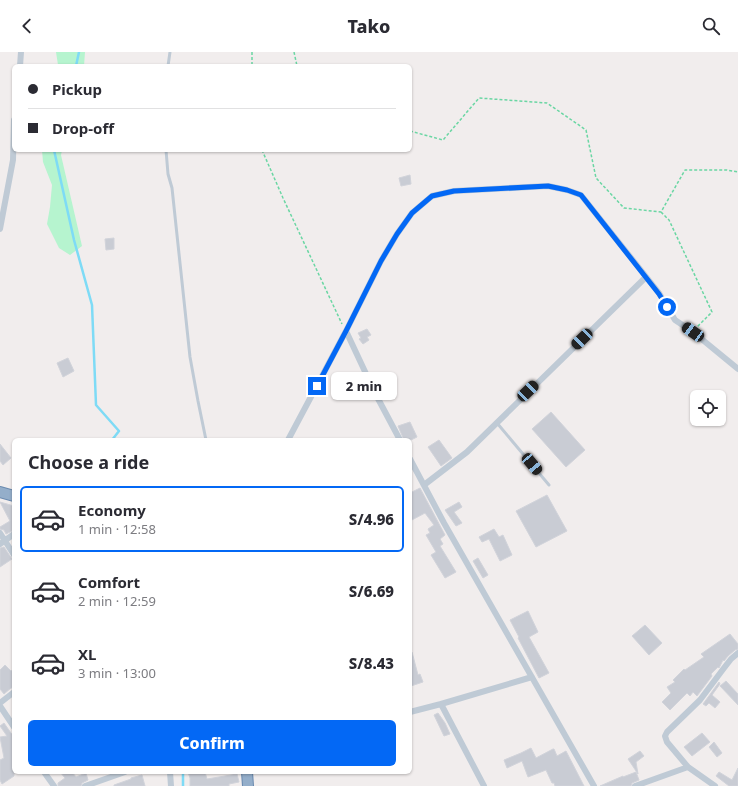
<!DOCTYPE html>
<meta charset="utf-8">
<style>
body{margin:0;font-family:"Noto Sans",sans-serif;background:#f2f2f3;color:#2b2b33;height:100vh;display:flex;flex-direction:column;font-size:15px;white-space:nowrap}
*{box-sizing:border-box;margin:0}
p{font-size:13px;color:#7c7c81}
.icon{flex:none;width:22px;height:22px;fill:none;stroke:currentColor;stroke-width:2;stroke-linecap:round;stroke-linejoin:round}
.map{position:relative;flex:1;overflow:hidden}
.details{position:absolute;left:12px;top:386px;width:400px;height:336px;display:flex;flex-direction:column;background:#fff;border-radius:6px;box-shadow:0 1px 3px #0004}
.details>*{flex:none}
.guide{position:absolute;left:12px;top:12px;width:400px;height:88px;border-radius:6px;box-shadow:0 1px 3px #0004;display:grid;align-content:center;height:88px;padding:0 16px;background:#fff}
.tools{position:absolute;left:690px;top:338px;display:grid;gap:8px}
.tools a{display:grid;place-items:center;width:36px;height:36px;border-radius:6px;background:#fff;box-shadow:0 1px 3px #0004;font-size:20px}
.end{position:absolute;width:18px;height:18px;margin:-9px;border:5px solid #0368f5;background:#fff;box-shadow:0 0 0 2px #fff}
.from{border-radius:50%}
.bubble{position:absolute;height:28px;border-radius:6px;background:#fff;box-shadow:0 1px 3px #0004;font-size:13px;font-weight:800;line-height:28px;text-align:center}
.car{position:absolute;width:12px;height:24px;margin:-12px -6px;border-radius:5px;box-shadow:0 0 3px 1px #0007;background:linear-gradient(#222 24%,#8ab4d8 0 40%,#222 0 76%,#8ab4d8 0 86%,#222 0)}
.guide b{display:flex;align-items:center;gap:14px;height:38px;font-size:15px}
.guide b+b{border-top:1px solid #e1e1e2}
.guide i{width:10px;height:10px;background:#2b2b33}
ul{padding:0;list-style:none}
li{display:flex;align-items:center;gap:12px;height:66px;margin:0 8px 6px;padding:0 8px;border:2px solid transparent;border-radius:6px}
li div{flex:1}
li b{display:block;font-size:15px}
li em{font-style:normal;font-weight:800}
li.current{border-color:#0368f5}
li>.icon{width:36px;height:36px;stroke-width:1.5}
h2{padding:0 16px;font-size:18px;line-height:48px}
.primary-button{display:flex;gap:8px;margin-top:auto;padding:8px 16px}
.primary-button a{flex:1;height:46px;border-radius:6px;background:#0368f5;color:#fff;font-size:16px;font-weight:800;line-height:46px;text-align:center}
header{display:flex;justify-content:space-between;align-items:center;height:52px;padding:0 16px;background:#fff;font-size:18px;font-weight:800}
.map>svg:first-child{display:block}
</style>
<header><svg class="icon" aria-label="back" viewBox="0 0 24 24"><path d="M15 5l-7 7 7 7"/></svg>Tako<svg class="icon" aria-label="search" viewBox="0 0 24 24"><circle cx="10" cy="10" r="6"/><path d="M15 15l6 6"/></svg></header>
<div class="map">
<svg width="738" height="734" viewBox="0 0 738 734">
<rect width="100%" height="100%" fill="#f1eded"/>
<path fill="#b6f4cf" d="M 56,0 L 85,0 L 84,14 L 70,14 L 71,12 L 58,13 Z
M 42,98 L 62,98 L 61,103 L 82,194 L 70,203 L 59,196 L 47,172 L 50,155 L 52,133 L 43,110 Z"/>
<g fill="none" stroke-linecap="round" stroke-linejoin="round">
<path stroke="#7edbf6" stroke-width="2.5" d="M 76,14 L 79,0
M 54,98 L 74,188 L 92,253 L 96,353 L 119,379 L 112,388
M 183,720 L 183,734"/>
</g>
<path fill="#c9ccd4" stroke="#d1d3da" d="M 410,123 L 411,132 L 401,134 L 399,126 Z
M 114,186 L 114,197 L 106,198 L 105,187 Z
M 367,277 L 371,283 L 367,285 L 369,288 L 363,292 L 359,287 L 361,286 L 358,281 Z
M 68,306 L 74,319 L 63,325 L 57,311 Z
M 551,360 L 585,398 L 566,415 L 532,377 Z
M 410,370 L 417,385 L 411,388 L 404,388 L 398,374 Z
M 439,388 L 452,406 L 441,414 L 428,395 Z
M 0,392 L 11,406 L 3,413 L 0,409 Z
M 420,436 L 445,483 L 440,487 L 443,492 L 440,494 L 456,520 L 445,526 L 431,503 L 436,500 L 426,483 L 430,481 L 428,477 L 434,473 L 425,461 L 410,469 L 410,441 Z
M 547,443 L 567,479 L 536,495 L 516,459 Z
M 0,450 L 14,454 L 14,478 L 6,482 L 4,478 L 0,477 L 0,475 L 10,469 Z
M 459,450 L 462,455 L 454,460 L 462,471 L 456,474 L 445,458 Z
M 494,477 L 499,485 L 503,483 L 512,503 L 500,509 L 489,487 L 482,490 L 479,485 Z
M 4,495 L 12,507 L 0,515 L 0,496 Z
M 478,506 L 488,523 L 483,526 L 473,509 Z
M 528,559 L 538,580 L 529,585 L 549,621 L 539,626 L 518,586 L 519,585 L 510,568 Z
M 645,573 L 662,591 L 649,603 L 632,584 Z
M 730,582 L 738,592 L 738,597 L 735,598 L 728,604 L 724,609 L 723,608 L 719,616 L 718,615 L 711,622 L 712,624 L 697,644 L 693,640 L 690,644 L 687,641 L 670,658 L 662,650 L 671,641 L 667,635 L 675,630 L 673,628 L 684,617 L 685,618 L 704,605 L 701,602 Z
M 410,600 L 412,600 L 418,623 L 420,622 L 423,630 L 411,634 L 410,631 Z
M 5,613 L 11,619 L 14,617 L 14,636 L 11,636 L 4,642 L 0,637 L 0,618 Z
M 726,629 L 738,642 L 738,653 L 720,634 Z
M 719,630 L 720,632 L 712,643 L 720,650 L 715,656 L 709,651 L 706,654 L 703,652 Z
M 438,661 L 445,671 L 450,682 L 444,684 L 434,663 Z
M 4,671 L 11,681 L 13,683 L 14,682 L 14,724 L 2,732 L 0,728 L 0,708 L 4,706 L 0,685 L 7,684 L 0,674 Z
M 702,681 L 710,690 L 692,704 L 684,695 Z
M 714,690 L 722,701 L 717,705 L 709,695 Z
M 531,696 L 536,706 L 553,697 L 554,697 L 557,704 L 566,699 L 584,734 L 555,734 L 554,731 L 552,731 L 546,718 L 528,725 L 522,709 L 507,716 L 504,708 L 521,701 Z
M 640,699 L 644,704 L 636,710 L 638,722 L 628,707 Z
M 738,716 L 738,734 L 729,734 L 716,724 L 719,720 L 732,728 Z
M 60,720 L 72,720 L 76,725 L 86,721 L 88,728 L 82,731 L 81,734 L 58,734 L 58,731 L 65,726 Z
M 188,720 L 205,720 L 207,727 L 237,722 L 239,730 L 229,732 L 229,734 L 190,734 L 190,726 Z
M 636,720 L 639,728 L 632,731 L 631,734 L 600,734 L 623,724 L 623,725 Z
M 142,723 L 145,734 L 114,734 L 114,733 L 131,727 L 131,726 Z"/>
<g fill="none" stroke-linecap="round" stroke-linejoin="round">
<g stroke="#6a8aaf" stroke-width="12">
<path id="trunk" d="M 0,440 L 14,444
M 247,720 L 248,734"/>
</g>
<path stroke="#6ad6a3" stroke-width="1.5" stroke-dasharray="3 2" stroke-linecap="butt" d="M 252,0 L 252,14
M 294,0 L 297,14
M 410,79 L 443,88 L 479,46 L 547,51 L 586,78 L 596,126 L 624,156 L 661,160 L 685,118 L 727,118 L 738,120
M 262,98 L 283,146 L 342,272
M 661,160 L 669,168 L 712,260 L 697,275"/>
<path stroke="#bfcad5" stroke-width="3" d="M 168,14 L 170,0
M 166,98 L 168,122 L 172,136 L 190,305 L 198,349 L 206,388
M 497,371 L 549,433"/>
<path stroke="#bfcad5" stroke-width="6" d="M 20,14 L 21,0
M 0,177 L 13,108 L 14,68
M 346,279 L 381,209 L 397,182 L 412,161 L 432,144 L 454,139 L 548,134 L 567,138 L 581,143 L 659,241 L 675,268 L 693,280 L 738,317
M 288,388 L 346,279 L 375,341 L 400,388
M 410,407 L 444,471 L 594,734
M 424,433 L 467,400 L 646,225
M 0,481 L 14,503
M 0,492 L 14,482
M 0,651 L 14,640
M 441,652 L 532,625
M 0,654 L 14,675
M 410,660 L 441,652 L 484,734
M 688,715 L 667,690 L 665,684 L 667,680 L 700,648 L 724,616 L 731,607 L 738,601
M 44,720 L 54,734
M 170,720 L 171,734
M 85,734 L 125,720
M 635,734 L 688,715 L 715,734"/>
<use href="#trunk" stroke="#94aeca" stroke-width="10"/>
</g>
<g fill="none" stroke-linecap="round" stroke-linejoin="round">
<path stroke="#0368f5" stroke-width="5" d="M 317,334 L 346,279 L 381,209 L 397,182 L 412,161 L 432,144 L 454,139 L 548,134 L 567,138 L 581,143 L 659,242 L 667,255"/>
</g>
</svg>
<div class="tools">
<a><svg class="icon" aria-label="locate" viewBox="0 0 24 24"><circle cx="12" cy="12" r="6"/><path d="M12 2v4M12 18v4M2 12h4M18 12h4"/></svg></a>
</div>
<i class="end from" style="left:667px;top:255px"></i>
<i class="end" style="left:317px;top:334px"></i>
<div class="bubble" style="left:331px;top:320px;width:66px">2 min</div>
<i class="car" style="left:693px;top:280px;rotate:305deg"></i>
<i class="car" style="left:582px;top:287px;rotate:226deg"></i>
<i class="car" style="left:528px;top:339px;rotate:46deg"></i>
<i class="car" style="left:532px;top:412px;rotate:140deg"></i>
<div class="guide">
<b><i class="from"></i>Pickup</b>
<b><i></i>Drop-off</b>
</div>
<section class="details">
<h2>Choose a ride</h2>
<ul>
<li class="current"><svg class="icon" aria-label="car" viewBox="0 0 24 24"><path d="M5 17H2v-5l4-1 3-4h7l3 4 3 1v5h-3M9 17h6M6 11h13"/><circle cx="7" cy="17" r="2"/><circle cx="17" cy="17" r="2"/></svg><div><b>Economy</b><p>1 min · 12:58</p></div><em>S/4.96</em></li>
<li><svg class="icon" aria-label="car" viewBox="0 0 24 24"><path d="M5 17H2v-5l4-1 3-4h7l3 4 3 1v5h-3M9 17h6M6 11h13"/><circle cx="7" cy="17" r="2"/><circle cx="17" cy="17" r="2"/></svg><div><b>Comfort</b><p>2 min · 12:59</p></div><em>S/6.69</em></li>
<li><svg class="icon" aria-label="car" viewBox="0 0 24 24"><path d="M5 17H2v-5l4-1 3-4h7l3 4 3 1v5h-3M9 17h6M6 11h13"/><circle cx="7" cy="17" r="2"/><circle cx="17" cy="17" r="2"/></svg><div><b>XL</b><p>3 min · 13:00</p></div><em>S/8.43</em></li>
</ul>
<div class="primary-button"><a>Confirm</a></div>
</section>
</div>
